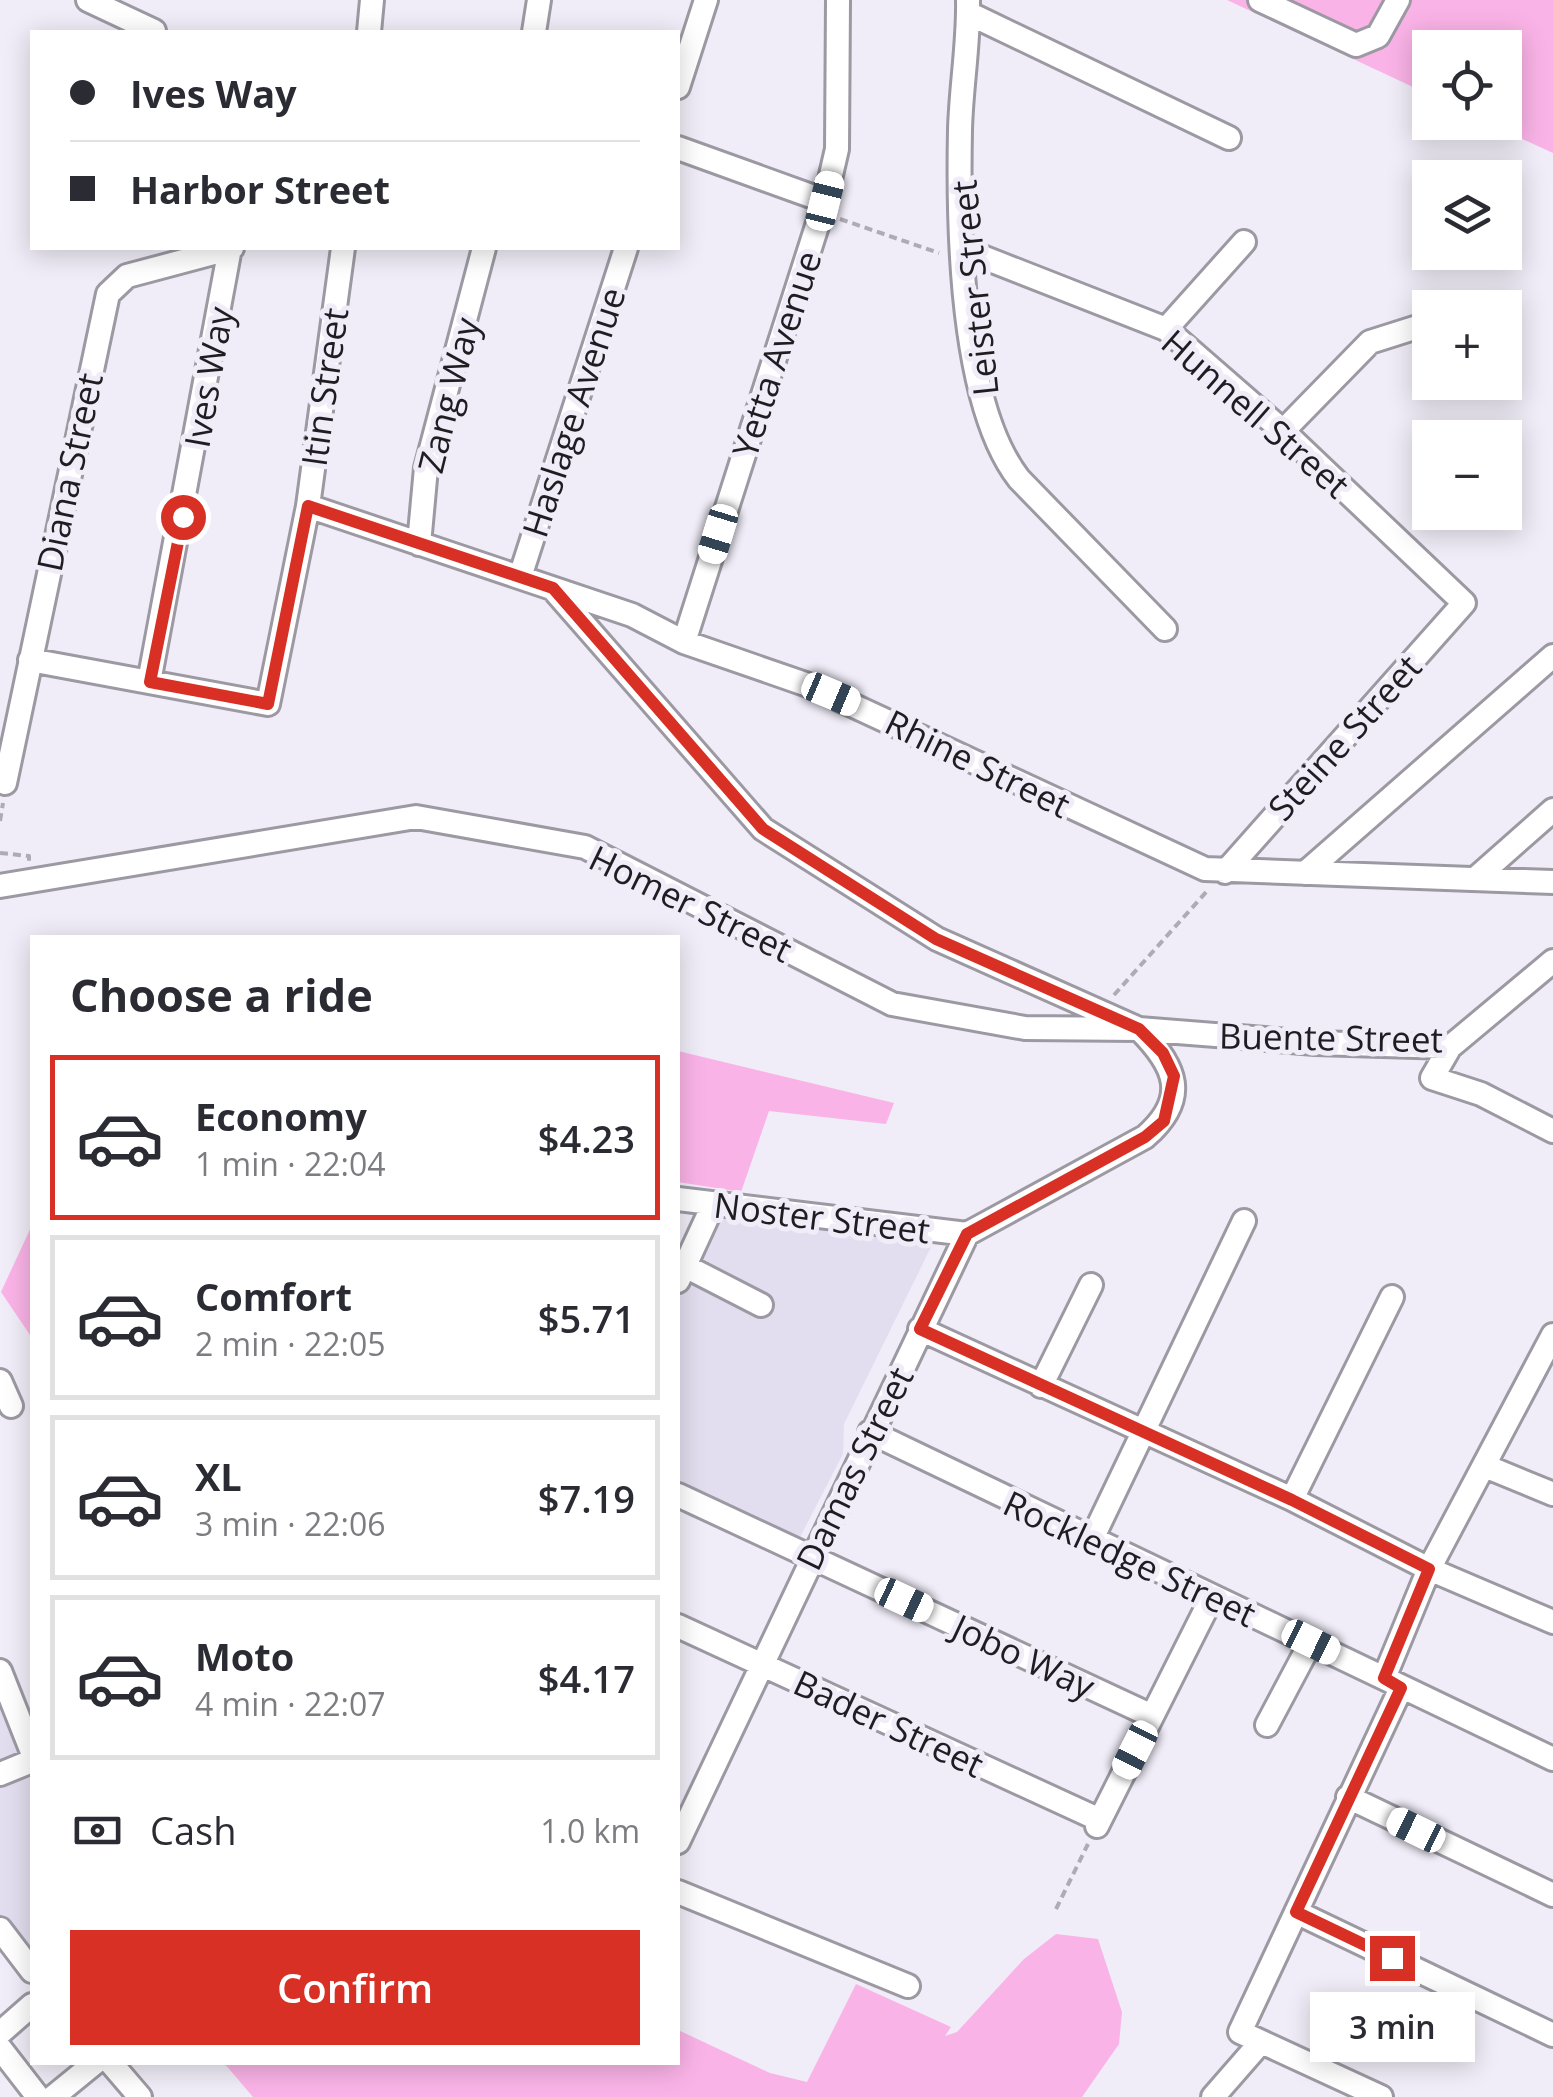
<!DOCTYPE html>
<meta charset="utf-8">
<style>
body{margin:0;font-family:"Open Sans",sans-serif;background:#f7f7f7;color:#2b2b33;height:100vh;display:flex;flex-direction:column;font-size:38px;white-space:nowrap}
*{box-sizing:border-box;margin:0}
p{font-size:32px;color:#7c7c81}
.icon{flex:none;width:55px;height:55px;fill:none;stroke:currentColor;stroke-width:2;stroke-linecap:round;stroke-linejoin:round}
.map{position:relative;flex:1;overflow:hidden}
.side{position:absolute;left:30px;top:935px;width:650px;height:1130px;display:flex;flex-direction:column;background:#fff;border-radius:0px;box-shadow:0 5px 25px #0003}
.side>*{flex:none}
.banner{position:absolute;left:30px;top:30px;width:650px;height:220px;border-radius:0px;box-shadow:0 5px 25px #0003;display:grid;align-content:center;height:220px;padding:0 40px;background:#fff}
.controls{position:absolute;left:1412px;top:30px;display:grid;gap:20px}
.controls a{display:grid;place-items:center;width:110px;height:110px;border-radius:0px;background:#fff;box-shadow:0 5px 25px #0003;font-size:50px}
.end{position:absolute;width:45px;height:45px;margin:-22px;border:12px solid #d93025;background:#fff;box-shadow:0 0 0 5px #fff}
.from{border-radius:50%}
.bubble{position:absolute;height:70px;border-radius:0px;background:#fff;box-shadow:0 5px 25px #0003;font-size:32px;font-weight:600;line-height:70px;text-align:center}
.car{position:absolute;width:30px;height:60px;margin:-30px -15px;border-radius:12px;box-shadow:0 0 8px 2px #0007;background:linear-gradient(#fff 24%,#345 0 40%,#fff 0 76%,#345 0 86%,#fff 0)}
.banner b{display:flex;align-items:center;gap:35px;height:95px;font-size:38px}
.banner b+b{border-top:2px solid #e1e1e2}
.banner i{width:25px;height:25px;background:#2b2b33}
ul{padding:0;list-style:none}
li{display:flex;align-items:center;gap:30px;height:165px;margin:0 20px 15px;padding:0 20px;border:5px solid #e1e1e2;border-radius:0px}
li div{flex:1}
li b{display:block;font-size:38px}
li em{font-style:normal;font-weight:600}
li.selected{border-color:#d93025}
li>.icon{width:90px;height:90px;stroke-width:1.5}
h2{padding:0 40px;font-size:45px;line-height:120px}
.pay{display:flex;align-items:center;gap:25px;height:110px;padding:0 40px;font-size:38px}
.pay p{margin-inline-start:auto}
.cta{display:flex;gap:20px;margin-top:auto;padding:20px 40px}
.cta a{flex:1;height:115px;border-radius:0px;background:#d93025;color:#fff;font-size:40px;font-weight:600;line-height:115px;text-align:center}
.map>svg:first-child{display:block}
</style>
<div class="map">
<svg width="1553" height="2097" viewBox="0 0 1553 2097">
<rect width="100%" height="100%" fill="#f0edf8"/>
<path fill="#e3deef" d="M 719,1214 L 935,1239 L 844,1424 L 843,1454 L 798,1541 L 678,1484 L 678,1301 Z
M 0,1671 L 32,1752 L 32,1960 L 0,1924 Z"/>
<path fill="#fab3e7" d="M 1227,0 L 1553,0 L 1553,153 L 1487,123 L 1505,122 L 1505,48 L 1430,48 L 1430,95 Z
M 678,1051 L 894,1103 L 886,1124 L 769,1111 L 741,1192 L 678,1182 Z
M 32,1225 L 32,1338 L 1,1292 Z
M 1056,1934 L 1098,1939 L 1122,2012 L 1119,2044 L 1082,2097 L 253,2097 L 224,2063 L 678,2062 L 678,2030 L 770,2073 L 807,2082 L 856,1984 L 951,2027 L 945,2036 L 957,2032 L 1024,1959 Z"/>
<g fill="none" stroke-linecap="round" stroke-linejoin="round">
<g stroke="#9c99a3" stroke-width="28">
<path id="minor" d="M 88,0 L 154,31
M 968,0 C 969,43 961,87 960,130 C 958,225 960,403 1019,479 L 1165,629
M 1260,0 L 1356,45 L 1378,36 L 1398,0
M 968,13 L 1229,138
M 369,32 L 372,0
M 534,32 L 539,0
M 678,87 L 706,0
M 678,148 L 825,201
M 962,249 L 1166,329 L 1283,431 L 1464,603 L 1225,872
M 1166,329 L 1244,242
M 1283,431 L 1370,342 L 1430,323
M 308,506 L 632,615 L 684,642 L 811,686 L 1205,869 L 1553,882
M 419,544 L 426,468 L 484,248
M 520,577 L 626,248
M 554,590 L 763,829 L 937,939 L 1139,1029 L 1315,1043 L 1450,1047
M 684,642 L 825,201 L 837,149 L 838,0
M 30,660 L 268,704 L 308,506 L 343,248
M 149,682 L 230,248
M 5,783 L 108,294 L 127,276 L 232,248
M 1305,873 L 1553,656
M 1475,879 L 1553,810
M 0,886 L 416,817 L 585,847 L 892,1004 L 1025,1028 L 1139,1029 C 1176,1066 1190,1098 1145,1137 L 967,1234 L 678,1842
M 1553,961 L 1450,1047 L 1432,1078 L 1481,1094 L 1553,1131
M 678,1199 L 967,1234
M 685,1266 L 761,1305
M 678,1281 L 713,1205
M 920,1329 L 1292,1499 L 1429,1569 L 1553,1622
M 0,1381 L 11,1406
M 1041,1386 L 1091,1285
M 870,1432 L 1553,1759
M 1485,1466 L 1553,1494
M 678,1495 L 1152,1716
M 1292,1499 L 1392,1297
M 1092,1539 L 1244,1221
M 678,1626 L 1100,1820
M 0,1671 L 32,1752
M 1384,1678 L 1429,1569 L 1553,1335
M 1267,1725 L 1311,1642
M 0,1774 L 32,1761
M 1348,1797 L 1553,1895
M 1097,1826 L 1212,1597
M 678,1892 L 908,1986
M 1296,1912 L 1553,2035
M 0,1929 L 32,1971
M 0,2033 L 32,2005
M 0,2048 L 38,2097
M 110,2062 L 140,2097
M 53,2097 L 96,2062
M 1213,2097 L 1261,2042
M 1381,2097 L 1240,2032 L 1401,1688"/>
</g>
<path stroke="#adabb4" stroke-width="4" stroke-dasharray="8 5" stroke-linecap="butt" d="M 840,219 L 939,253
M 0,821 L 3,803
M 0,853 L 29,856 L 29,862
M 1114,995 L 1208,890
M 1056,1909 L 1088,1844"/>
<use href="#minor" stroke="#fff" stroke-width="22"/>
</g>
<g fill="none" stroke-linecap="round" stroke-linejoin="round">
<path stroke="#d93025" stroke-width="12" d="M 183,517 L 150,682 L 268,704 L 308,506 L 553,588 L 763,829 L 936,939 L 1139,1029 L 1163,1053 L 1174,1076 L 1164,1121 L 1145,1137 L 967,1234 L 920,1329 L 1292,1500 L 1429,1569 L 1384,1678 L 1401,1688 L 1296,1912 L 1392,1958"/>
</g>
<g text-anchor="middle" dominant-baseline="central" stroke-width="10" stroke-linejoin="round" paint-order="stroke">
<g font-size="35" fill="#1e1d21" stroke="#f0edf8">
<text transform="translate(974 288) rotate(-96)">Leister Street</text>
<text transform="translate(776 354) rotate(-72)">Yetta Avenue</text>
<text transform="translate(208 377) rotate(-80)">Ives Way</text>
<text transform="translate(324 387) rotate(-82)">Itin Street</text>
<text transform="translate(448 395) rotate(-76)">Zang Way</text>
<text transform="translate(573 412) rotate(-72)">Haslage Avenue</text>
<text transform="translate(1256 413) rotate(41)">Hunnell Street</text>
<text transform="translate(69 472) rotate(-78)">Diana Street</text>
<text transform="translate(1344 737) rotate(-48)">Steine Street</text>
<text transform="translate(978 763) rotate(26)">Rhine Street</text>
<text transform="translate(691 903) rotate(26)">Homer Street</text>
<text transform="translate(1331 1037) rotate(1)">Buente Street</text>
<text transform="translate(822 1217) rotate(7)">Noster Street</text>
<text transform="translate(854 1468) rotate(-64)">Damas Street</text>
<text transform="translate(1130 1558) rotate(25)">Rockledge Street</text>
<text transform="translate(1024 1656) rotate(25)">Jobo Way</text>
<text transform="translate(889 1723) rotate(25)">Bader Street</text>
</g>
</g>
</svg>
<div class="controls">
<a><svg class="icon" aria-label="locate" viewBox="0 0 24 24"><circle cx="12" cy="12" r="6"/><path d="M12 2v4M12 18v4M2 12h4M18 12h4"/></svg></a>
<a><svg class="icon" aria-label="layers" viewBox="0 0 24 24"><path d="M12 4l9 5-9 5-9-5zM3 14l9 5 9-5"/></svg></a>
<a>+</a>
<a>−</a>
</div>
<i class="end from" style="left:183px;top:517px"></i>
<i class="end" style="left:1392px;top:1958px"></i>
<div class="bubble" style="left:1310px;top:1992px;width:165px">3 min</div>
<i class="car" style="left:825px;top:201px;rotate:14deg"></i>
<i class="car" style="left:718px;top:534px;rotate:197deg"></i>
<i class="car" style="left:831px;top:694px;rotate:113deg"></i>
<i class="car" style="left:904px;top:1600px;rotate:115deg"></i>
<i class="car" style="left:1311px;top:1642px;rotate:116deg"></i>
<i class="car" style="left:1135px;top:1750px;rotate:207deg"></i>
<i class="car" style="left:1416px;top:1830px;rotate:296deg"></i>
<div class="banner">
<b><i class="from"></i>Ives Way</b>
<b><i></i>Harbor Street</b>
</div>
<section class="side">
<h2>Choose a ride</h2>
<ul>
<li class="selected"><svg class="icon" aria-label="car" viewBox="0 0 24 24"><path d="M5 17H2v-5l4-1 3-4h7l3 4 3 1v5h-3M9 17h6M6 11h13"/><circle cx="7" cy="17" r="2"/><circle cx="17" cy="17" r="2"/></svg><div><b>Economy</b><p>1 min · 22:04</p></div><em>$4.23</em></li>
<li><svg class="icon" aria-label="car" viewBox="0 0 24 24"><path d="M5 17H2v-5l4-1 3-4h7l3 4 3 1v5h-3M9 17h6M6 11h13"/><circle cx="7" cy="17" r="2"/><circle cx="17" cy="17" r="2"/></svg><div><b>Comfort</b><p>2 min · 22:05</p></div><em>$5.71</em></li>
<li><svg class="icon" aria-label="car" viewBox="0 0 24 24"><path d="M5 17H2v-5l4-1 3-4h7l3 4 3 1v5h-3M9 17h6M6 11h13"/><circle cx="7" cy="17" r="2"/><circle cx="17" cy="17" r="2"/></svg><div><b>XL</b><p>3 min · 22:06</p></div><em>$7.19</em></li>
<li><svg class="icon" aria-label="car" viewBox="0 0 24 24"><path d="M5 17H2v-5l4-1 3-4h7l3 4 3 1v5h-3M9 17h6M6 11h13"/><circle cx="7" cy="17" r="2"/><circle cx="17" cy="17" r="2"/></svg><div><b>Moto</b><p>4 min · 22:07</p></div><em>$4.17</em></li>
</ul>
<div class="pay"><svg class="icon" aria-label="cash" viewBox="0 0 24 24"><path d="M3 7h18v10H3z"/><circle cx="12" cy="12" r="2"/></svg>Cash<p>1.0 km</p></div>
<div class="cta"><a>Confirm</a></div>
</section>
</div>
